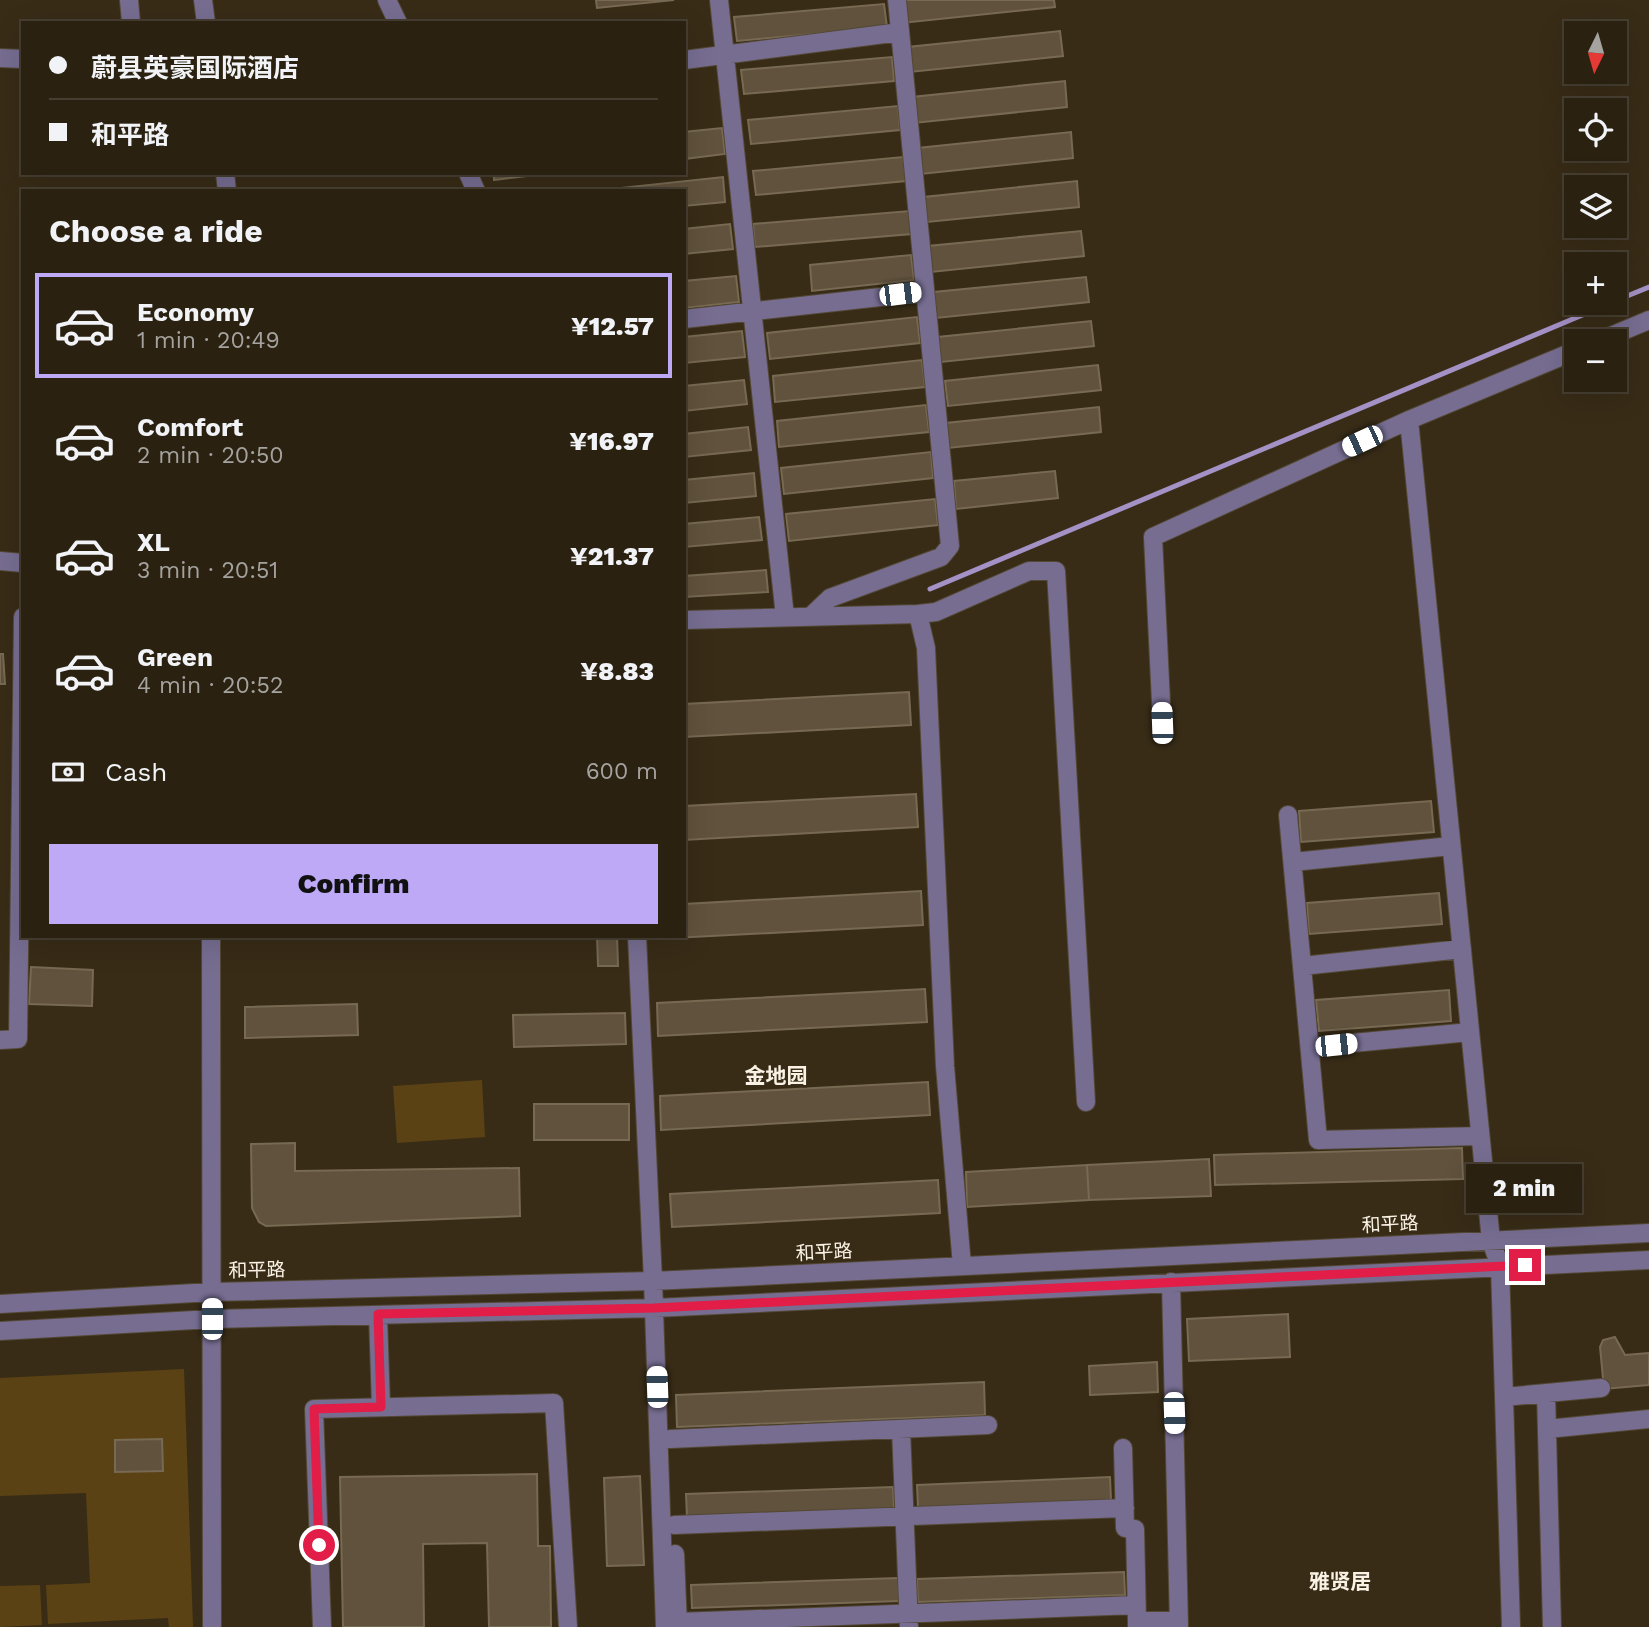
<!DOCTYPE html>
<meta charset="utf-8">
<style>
body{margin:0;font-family:"Work Sans","Noto Sans SC",sans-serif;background:#32291a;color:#f1f3f6;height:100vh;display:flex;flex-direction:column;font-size:26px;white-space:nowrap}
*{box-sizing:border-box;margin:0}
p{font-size:23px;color:#a5a39f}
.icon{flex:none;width:38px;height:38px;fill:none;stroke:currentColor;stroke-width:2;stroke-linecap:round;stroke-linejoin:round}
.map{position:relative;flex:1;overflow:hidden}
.panel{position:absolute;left:21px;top:189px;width:665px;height:749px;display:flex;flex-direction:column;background:#2a2111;border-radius:0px;box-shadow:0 7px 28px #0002,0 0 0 2px #463e31}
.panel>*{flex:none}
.banner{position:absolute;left:21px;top:21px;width:665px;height:154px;border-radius:0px;box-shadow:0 7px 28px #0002,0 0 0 2px #463e31;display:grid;align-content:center;height:154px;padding:0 28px;background:#2a2111}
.needle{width:46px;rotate:185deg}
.controls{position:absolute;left:1564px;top:21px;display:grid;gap:14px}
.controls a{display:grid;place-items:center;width:63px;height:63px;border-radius:0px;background:#2a2111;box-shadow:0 7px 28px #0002,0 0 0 2px #463e31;font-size:35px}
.end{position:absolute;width:32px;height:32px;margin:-16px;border:9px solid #e11d48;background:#fff;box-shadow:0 0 0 4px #fff}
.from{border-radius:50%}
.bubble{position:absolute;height:49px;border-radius:0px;background:#2a2111;box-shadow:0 7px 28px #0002,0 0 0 2px #463e31;font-size:23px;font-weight:800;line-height:49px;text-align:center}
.car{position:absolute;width:21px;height:42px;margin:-21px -10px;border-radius:9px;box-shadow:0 0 5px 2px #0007;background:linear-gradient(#fff 24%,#345 0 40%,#fff 0 76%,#345 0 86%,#fff 0)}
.banner b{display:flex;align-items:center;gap:24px;height:66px;font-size:26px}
.banner b+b{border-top:2px solid #463e31}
.banner i{width:18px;height:18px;background:#f1f3f6}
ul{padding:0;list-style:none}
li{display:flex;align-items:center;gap:21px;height:105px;margin:0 14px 10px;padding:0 14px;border:4px solid transparent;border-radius:0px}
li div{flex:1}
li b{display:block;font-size:26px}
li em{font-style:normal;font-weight:800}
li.on{border-color:#bda9f5}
li>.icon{width:63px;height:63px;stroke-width:1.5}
h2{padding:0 28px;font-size:32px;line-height:84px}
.pay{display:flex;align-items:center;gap:18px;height:77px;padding:0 28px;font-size:26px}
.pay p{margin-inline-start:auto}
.primary-button{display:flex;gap:14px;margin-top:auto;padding:14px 28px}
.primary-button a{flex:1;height:80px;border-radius:0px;background:#bda9f5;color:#111;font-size:28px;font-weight:800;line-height:80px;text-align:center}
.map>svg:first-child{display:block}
</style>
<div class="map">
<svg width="1649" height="1627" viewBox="0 0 1649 1627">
<rect width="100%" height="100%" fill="#382c17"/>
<path fill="#5b4214" d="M 482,1080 L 485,1137 L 397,1143 L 393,1086 Z
M 184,1369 L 193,1627 L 169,1627 L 168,1618 L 48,1624 L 46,1585 L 90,1583 L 86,1493 L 0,1496 L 0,1378 Z
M 40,1585 L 42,1625 L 0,1627 L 0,1586 Z"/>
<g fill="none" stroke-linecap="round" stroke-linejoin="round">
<path stroke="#a491c6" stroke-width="5" d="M 1615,301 L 1649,287
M 930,589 L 1611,303"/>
</g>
<path fill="#60523c" stroke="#776952" stroke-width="2" d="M 596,0 L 674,0 L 597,8 Z
M 900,0 L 1054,0 L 1055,7 L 902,23 Z
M 884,4 L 887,27 L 737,41 L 734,17 Z
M 1060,31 L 1063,56 L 910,72 L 908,47 Z
M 892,57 L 894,81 L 744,94 L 741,70 Z
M 1065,81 L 1067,107 L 914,123 L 912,97 Z
M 898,106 L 900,130 L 751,144 L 748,120 Z
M 722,128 L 725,154 L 684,159 L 684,132 Z
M 1071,132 L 1073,158 L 921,174 L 918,148 Z
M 903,157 L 906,181 L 756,195 L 753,171 Z
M 494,173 L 553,173 L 494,180 Z
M 723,177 L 725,202 L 684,206 L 684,191 L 593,191 Z
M 1077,181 L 1079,207 L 927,222 L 924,197 Z
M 910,211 L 912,234 L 755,247 L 753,224 Z
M 730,224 L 733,249 L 684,254 L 684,229 Z
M 1081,231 L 1084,256 L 931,272 L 928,246 Z
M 911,255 L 914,280 L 812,291 L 810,265 Z
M 736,276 L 739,302 L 684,308 L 684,281 Z
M 1086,277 L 1089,302 L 936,318 L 934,292 Z
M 917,317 L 920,343 L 770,359 L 767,333 Z
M 1091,321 L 1094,346 L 941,362 L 938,337 Z
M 742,331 L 745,357 L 684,363 L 684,337 Z
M 922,360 L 925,387 L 775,402 L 773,376 Z
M 1098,365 L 1101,390 L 948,406 L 945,381 Z
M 744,380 L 747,404 L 684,411 L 684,386 Z
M 926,405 L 929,432 L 779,447 L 777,421 Z
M 1099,407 L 1101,432 L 948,448 L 946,423 Z
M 748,427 L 751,450 L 684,457 L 684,434 Z
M 931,452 L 933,478 L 784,494 L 781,468 Z
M 1055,471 L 1058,498 L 956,509 L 954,481 Z
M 754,473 L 756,496 L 684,503 L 684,480 Z
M 935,499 L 938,525 L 789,541 L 786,514 Z
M 759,517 L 762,540 L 684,547 L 684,524 Z
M 766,570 L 768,592 L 684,597 L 684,576 Z
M 0,654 L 3,654 L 5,684 L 0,684 Z
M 909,692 L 911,725 L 684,737 L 684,704 Z
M 916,794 L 918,827 L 684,840 L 684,806 Z
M 1431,801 L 1434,832 L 1301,842 L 1299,811 Z
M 921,891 L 923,925 L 654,939 L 654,936 L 684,936 L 684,904 Z
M 1439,893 L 1442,924 L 1309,934 L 1307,903 Z
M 597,936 L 617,936 L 618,966 L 598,966 Z
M 31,967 L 93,970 L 92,1006 L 29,1004 Z
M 925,989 L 927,1022 L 658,1036 L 657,1003 Z
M 1449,990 L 1451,1021 L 1319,1031 L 1316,1000 Z
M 357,1004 L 358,1035 L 245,1038 L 245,1007 Z
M 625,1013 L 626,1044 L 514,1047 L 513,1015 Z
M 928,1082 L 930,1115 L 661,1130 L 660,1096 Z
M 534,1104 L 629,1104 L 629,1140 L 534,1140 Z
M 295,1143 L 295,1171 L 519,1168 L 520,1216 L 266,1226 L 259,1222 L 252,1208 L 251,1144 Z
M 1462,1148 L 1463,1179 L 1215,1185 L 1214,1155 Z
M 1209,1159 L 1211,1196 L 1089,1200 L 1087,1165 Z
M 1087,1165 L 1089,1200 L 967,1207 L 966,1172 Z
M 938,1180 L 940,1213 L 672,1227 L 670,1194 Z
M 1288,1314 L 1290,1357 L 1189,1361 L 1187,1319 Z
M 1615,1337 L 1625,1355 L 1649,1353 L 1649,1385 L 1604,1389 L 1600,1347 L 1603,1340 Z
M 1157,1362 L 1158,1392 L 1090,1395 L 1089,1366 Z
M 984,1382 L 985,1415 L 677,1427 L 676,1395 Z
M 162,1439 L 163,1471 L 115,1472 L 115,1440 Z
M 537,1474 L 538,1546 L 550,1546 L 551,1627 L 489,1627 L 487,1543 L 423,1544 L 424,1627 L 343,1627 L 340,1477 Z
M 640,1476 L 644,1565 L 607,1566 L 604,1478 Z
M 1110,1477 L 1111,1500 L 918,1508 L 917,1485 Z
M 893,1487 L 894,1510 L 687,1517 L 686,1494 Z
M 1124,1572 L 1125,1595 L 918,1602 L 917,1579 Z
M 898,1578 L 899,1601 L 692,1608 L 691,1585 Z"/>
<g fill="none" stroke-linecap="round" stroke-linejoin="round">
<g stroke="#534834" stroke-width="20">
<path id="minor" d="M 129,0 L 131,23
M 203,0 L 206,23
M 387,0 L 398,23
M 719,0 L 785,617
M 0,58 L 23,59
M 684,60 L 900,32
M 225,173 L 227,191
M 468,173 L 476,191
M 684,319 L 925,292
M 1599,341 L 1649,320
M 0,561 L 23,563
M 810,617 L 830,598 L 941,557 L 950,546 L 897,0
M 684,620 L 918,614
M 1162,723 L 1153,537 L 1409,420
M 1288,815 L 1318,1140 L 1480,1136
M 1293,862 L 1451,846
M 211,936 L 212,1627
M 637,936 L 653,1281 L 665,1627
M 1302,966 L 1462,949
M 0,1040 L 18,1039 L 23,617
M 1310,1047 L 1470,1032
M 962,1266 L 945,1066 L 926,648 L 918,614 L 936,612 L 1029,571 L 1056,571 L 1086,1102
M 1171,1282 L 1179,1627
M 0,1304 L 212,1292 L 653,1281 L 1649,1233
M 378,1315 L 381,1407
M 0,1331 L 212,1319 L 655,1308 L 1649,1260
M 1546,1393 L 1552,1627
M 1504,1397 L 1601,1388
M 901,1429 L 909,1627
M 1547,1429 L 1649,1419
M 670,1439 L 988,1425
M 1123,1448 L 1125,1528 L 1135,1529 L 1137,1621
M 674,1525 L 1125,1508
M 675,1554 L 678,1627
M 678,1622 L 1136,1605
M 322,1627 L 314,1409 L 554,1403 L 568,1627
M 1137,1627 L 1137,1621 L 1179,1621
M 1511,1627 L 1500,1266 L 1491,1241 L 1409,420 L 1577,350"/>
</g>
<use href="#minor" stroke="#766d91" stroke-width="18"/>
</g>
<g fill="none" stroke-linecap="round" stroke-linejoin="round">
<path stroke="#e11d48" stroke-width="9" d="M 319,1545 L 314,1409 L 381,1407 L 378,1314 L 654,1308 L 1525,1265"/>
</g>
<g text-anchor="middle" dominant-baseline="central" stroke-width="5" stroke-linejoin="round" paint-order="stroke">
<g font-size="19" fill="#faf2e5" stroke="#382c17">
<text transform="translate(1390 1224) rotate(-3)">和平路</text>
<text transform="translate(824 1252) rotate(-3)">和平路</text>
<text transform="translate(257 1270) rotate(-1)">和平路</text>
</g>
<g font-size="21" font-weight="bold" fill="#faf2e5" stroke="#382c17">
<text x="776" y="1075">金地园</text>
<text x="1340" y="1581">雅贤居</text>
</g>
</g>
</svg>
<div class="controls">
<a><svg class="needle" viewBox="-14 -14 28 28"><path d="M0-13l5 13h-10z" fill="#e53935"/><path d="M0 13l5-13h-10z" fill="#a5a39f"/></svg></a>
<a><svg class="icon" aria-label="locate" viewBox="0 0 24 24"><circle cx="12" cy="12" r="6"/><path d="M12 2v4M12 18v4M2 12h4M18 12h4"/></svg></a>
<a><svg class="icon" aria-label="layers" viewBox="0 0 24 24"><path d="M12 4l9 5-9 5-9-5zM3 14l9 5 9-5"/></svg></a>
<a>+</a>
<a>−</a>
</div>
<i class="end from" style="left:319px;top:1545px"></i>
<i class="end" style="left:1525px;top:1265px"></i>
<div class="bubble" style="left:1466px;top:1164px;width:116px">2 min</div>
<i class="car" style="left:900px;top:294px;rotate:83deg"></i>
<i class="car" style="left:1362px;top:441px;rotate:245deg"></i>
<i class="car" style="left:1162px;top:723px;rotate:358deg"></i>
<i class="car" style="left:1336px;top:1045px;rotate:84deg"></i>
<i class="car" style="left:212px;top:1319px;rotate:0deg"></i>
<i class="car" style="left:657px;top:1387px;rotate:358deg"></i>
<i class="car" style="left:1174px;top:1413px;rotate:178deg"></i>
<div class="banner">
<b><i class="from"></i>蔚县英豪国际酒店</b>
<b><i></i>和平路</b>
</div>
<section class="panel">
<h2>Choose a ride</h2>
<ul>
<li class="on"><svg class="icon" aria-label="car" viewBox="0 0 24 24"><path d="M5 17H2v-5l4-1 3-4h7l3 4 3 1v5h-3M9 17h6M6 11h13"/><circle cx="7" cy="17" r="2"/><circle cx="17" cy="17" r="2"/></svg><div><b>Economy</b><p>1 min · 20:49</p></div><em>¥12.57</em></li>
<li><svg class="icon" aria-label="car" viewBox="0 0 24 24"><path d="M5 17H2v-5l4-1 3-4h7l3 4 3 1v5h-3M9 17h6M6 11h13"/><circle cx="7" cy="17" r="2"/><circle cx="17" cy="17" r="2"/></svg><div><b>Comfort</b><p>2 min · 20:50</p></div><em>¥16.97</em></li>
<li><svg class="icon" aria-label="car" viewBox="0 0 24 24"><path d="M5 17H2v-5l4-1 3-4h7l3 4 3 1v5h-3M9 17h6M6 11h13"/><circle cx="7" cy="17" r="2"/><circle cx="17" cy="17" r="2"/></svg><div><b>XL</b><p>3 min · 20:51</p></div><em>¥21.37</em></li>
<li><svg class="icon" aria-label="car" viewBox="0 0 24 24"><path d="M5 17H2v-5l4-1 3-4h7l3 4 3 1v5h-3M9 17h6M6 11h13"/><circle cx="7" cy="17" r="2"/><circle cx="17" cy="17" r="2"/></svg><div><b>Green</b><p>4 min · 20:52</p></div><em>¥8.83</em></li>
</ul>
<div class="pay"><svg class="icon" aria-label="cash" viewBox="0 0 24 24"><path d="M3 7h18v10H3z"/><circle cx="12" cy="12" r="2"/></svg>Cash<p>600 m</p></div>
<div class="primary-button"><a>Confirm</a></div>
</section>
</div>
